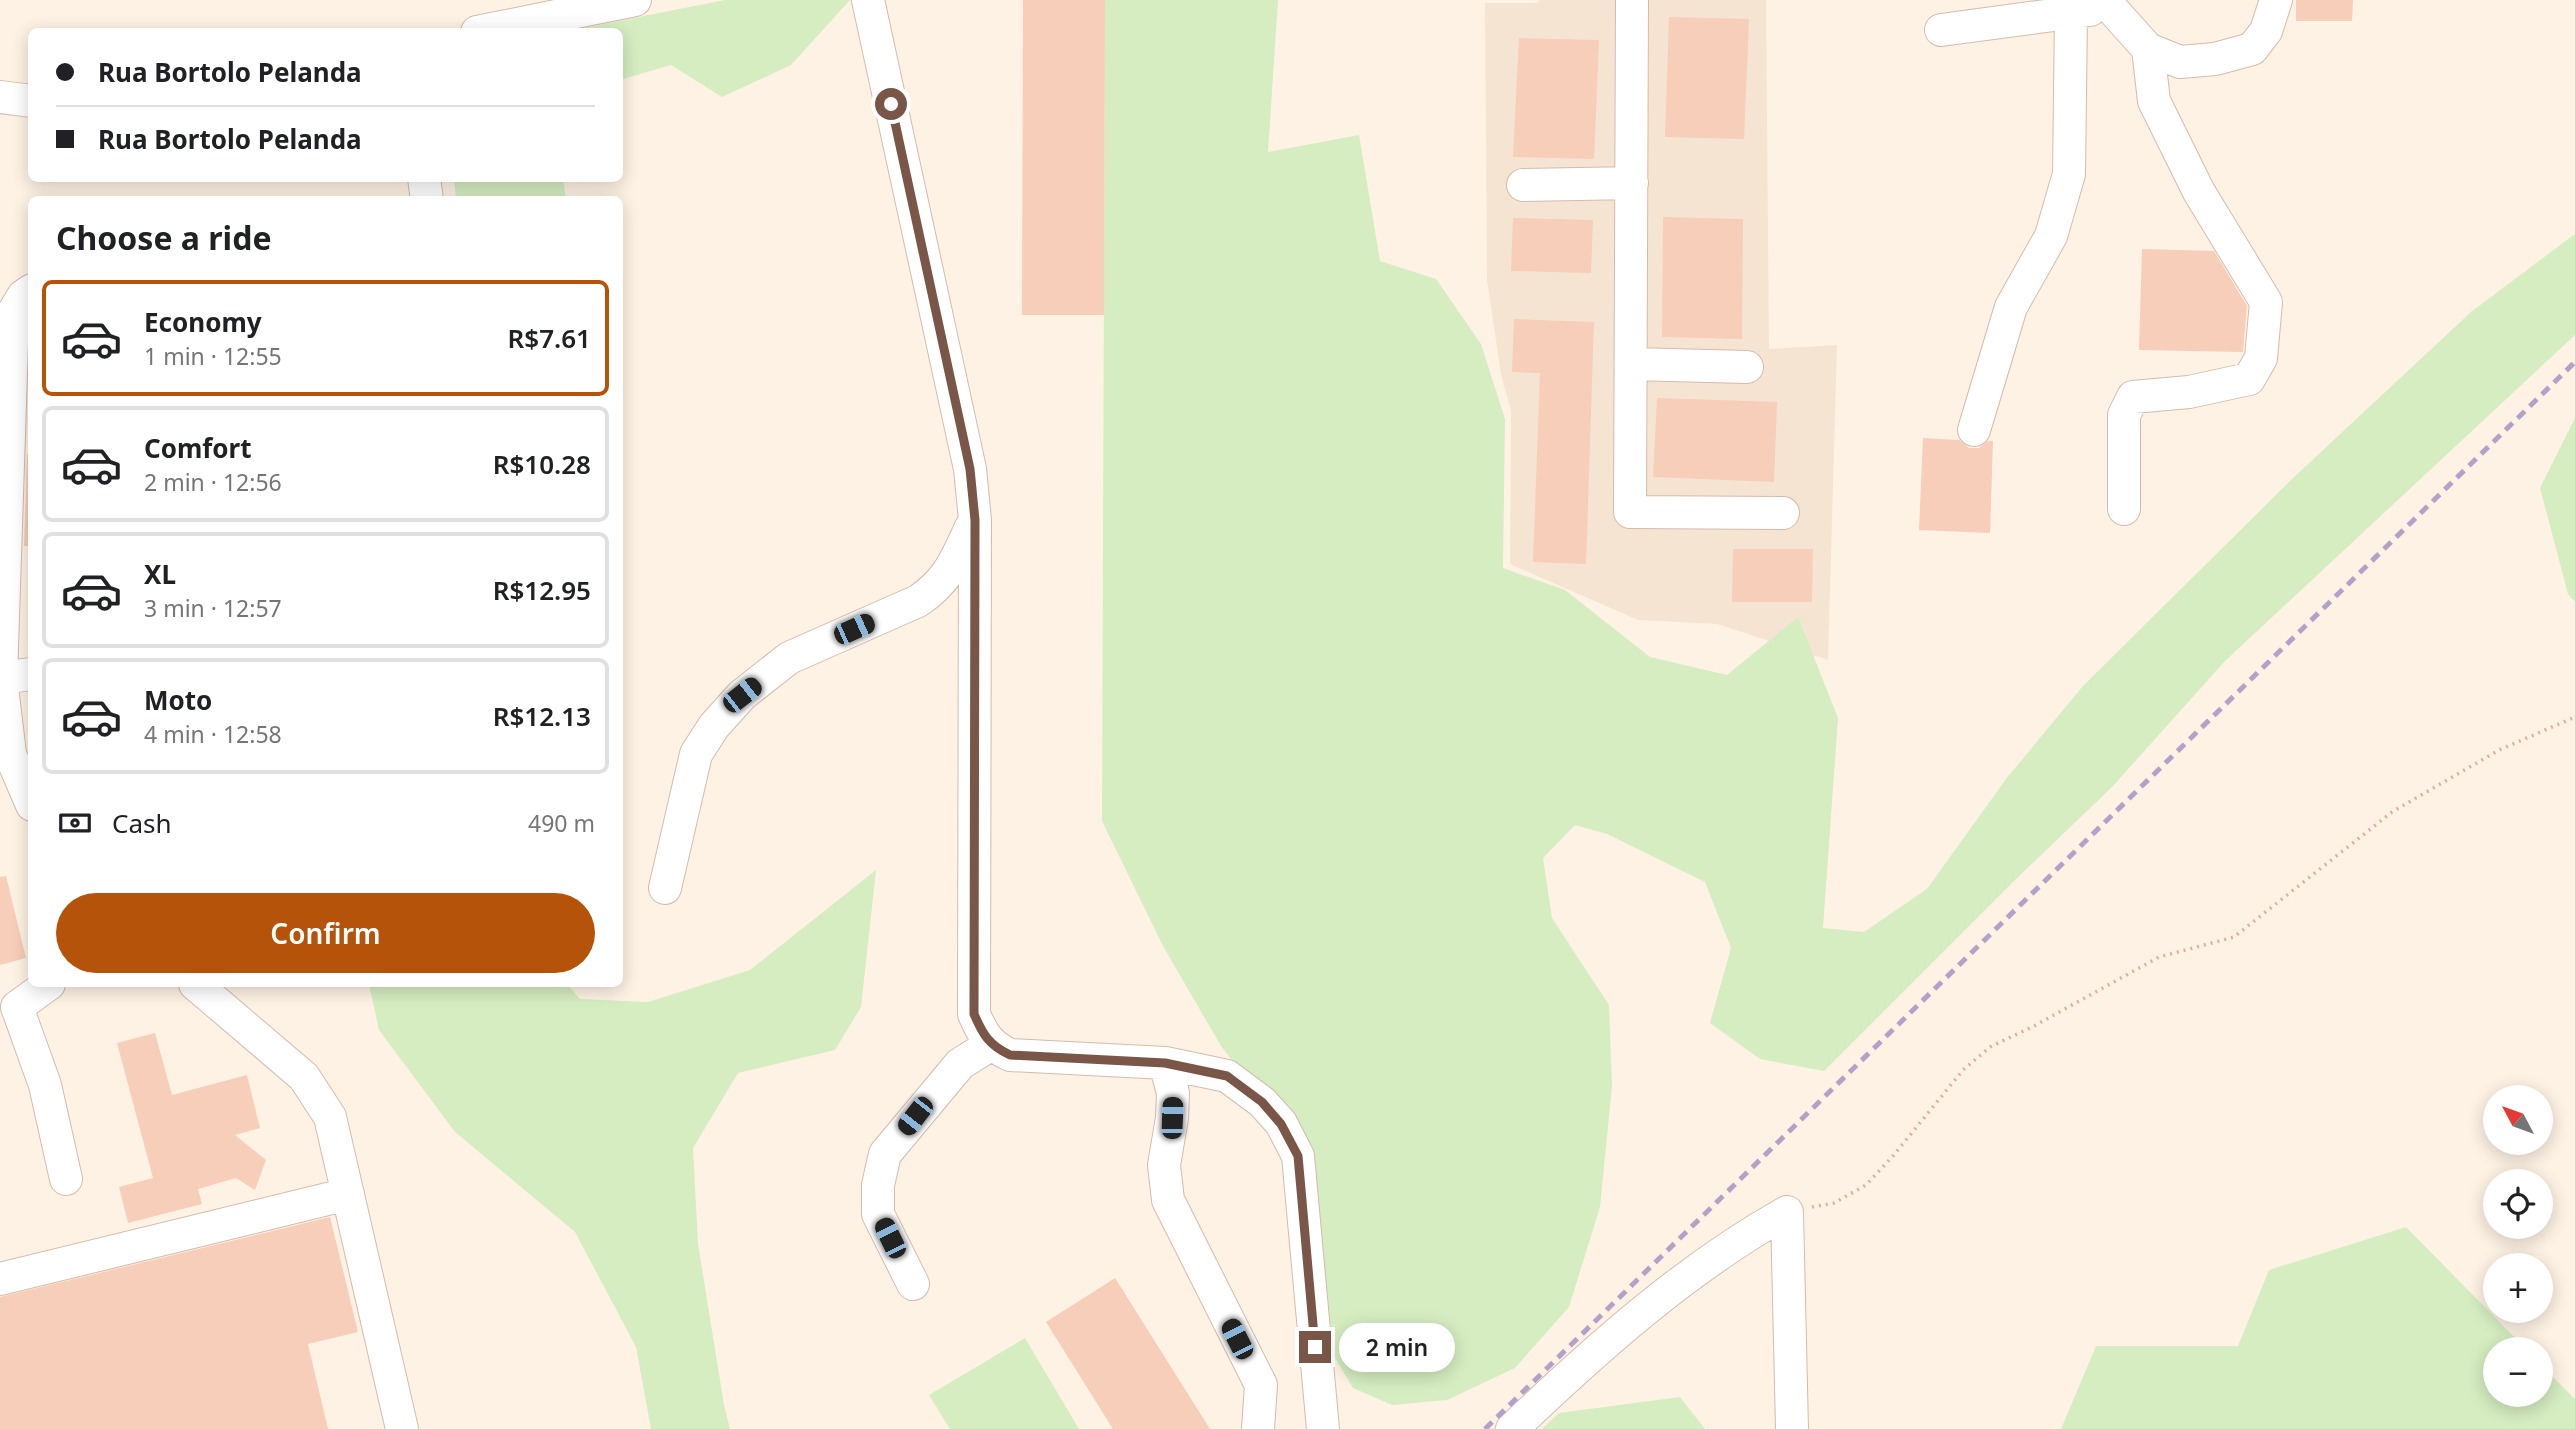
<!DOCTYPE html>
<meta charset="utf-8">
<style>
body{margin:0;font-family:"Noto Sans",sans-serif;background:#f2f2f2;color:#202124;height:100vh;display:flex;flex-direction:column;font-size:26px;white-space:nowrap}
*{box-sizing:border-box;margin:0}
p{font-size:23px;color:#757577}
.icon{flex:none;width:38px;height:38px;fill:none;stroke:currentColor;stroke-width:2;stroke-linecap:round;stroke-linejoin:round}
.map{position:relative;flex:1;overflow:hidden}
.drawer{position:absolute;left:28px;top:196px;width:595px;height:791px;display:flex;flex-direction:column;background:#fff;border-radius:10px;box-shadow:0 4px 18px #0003}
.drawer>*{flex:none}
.banner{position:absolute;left:28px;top:28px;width:595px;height:154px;border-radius:10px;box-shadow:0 4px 18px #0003;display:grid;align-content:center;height:154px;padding:0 28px;background:#fff}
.needle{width:46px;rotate:311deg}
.buttons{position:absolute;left:2483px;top:1085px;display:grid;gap:14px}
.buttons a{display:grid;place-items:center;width:70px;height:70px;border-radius:50%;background:#fff;box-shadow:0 4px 18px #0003;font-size:35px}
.end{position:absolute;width:32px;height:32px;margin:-16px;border:9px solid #795647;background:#fff;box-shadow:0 0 0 4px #fff}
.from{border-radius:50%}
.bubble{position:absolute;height:49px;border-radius:24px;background:#fff;box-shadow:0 4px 18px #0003;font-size:23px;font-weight:600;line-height:49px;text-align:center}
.car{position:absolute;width:21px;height:42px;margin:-21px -10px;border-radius:9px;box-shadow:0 0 5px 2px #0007;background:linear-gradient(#222 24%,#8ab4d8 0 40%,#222 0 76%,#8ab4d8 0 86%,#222 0)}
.banner b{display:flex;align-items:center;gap:24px;height:66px;font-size:26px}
.banner b+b{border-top:2px solid #e0e0e0}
.banner i{width:18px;height:18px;background:#202124}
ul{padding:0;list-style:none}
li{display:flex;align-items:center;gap:21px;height:116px;margin:0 14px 10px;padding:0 14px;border:4px solid #e0e0e0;border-radius:10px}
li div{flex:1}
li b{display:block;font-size:26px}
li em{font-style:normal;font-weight:600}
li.selected{border-color:#b45309}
li>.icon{width:63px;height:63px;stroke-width:1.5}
h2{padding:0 28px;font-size:32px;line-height:84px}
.pay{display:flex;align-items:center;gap:18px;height:77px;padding:0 28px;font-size:26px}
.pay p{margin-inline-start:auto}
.button{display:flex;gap:14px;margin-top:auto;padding:14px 28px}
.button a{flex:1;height:80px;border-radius:42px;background:#b45309;color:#fff;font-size:28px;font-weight:600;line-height:80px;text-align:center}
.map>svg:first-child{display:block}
</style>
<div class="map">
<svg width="2575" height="1429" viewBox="0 0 2575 1429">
<rect width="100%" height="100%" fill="#fef2e4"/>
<path fill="#f6e4d2" d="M 1539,0 L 1766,0 L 1769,349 L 1837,345 L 1828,660 L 1717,624 L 1638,620 L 1510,564 L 1511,411 L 1501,374 L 1487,280 L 1485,3 L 1538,3 Z"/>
<path fill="#d5edc1" d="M 725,0 L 850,0 L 791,65 L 722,97 L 671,65 L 620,80 L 620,32 L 568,31 Z
M 1105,0 L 1278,0 L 1268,152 L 1359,135 L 1380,261 L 1436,279 L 1481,344 L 1505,419 L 1503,568 L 1565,590 L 1650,657 L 1727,675 L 1798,617 L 1838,718 L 1823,928 L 1864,932 L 1927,889 L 2006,779 L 2083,686 L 2292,479 L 2471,312 L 2575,234 L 2575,335 L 2225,661 L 2112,787 L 2017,878 L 1824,1071 L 1760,1059 L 1710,1023 L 1731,948 L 1705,882 L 1607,834 L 1575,825 L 1543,858 L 1552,918 L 1609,1005 L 1612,1086 L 1600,1207 L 1569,1307 L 1515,1368 L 1447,1400 L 1392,1405 L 1353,1388 L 1332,1353 L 1322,1260 L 1304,1155 L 1221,1046 L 1163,946 L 1102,821 Z
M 454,179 L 563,179 L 566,199 L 456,199 Z
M 2575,418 L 2575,602 L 2568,594 L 2540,488 Z
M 876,870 L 861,1007 L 835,1050 L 738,1073 L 693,1148 L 698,1244 L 724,1405 L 730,1429 L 651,1429 L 636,1347 L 575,1232 L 455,1132 L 379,1030 L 369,984 L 567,984 L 580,999 L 648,1002 L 750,970 Z
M 2406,1227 L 2526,1349 L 2496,1349 L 2496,1395 L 2541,1395 L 2541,1365 L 2575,1399 L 2575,1429 L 2061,1429 L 2096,1346 L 2238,1346 L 2269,1270 Z
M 1025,1338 L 1079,1429 L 950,1429 L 929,1395 Z
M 1680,1397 L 1705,1429 L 1542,1429 L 1559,1413 Z"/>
<path fill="#f6ceb9" d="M 1023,0 L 1105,0 L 1104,315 L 1022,315 Z
M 2296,0 L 2353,0 L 2352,21 L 2296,21 Z
M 1669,17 L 1749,19 L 1744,139 L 1665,137 Z
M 1519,38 L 1599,40 L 1594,159 L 1513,157 Z
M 1663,217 L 1743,219 L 1742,339 L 1662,337 Z
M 1513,218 L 1593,220 L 1591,273 L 1511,271 Z
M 2142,249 L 2214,251 L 2247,306 L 2243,352 L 2139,350 Z
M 1514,319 L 1594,322 L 1586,564 L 1533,562 L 1540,373 L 1512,372 Z
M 1657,398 L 1777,402 L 1774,482 L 1653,477 Z
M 1923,438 L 1959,440 L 1969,448 L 1979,448 L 1988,441 L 1993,441 L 1990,533 L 1919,530 Z
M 27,454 L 32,454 L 32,546 L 24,546 Z
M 1733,549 L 1813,549 L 1812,602 L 1732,602 Z
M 6,876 L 26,958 L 0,965 L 0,877 Z
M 155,1033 L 172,1095 L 247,1075 L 260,1128 L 235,1135 L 266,1160 L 255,1190 L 236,1178 L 198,1189 L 202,1204 L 128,1223 L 119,1187 L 153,1178 L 117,1043 Z
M 330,1217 L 358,1332 L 308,1344 L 328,1429 L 0,1429 L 0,1297 Z
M 1115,1278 L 1210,1429 L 1113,1429 L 1046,1322 Z"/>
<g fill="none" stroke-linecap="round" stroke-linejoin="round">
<g stroke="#d3bbac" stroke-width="34">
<path id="minor" d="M 868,0 L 970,469 L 975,520 L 974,1014 C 983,1035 989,1045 1010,1055 L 1165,1063 L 1227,1076 L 1262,1102 L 1281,1123 L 1298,1156 L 1323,1429
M 1632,0 L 1630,512 L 1783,513
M 2104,0 L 2148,49 L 2180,62 L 2215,59 L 2252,49 L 2266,31 L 2276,0
M 1941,30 L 2090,10
M 477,32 L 635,0
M 0,97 L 32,101
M 424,178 L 427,200
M 1523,185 L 1632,183
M 32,290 L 23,296 L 13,313 L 1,678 L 10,754 L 32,805
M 1631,364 L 1747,367
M 1974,430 L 2011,307 L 2051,236 L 2069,174 L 2071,13
M 2124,509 L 2124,415 L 2133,397 L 2189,392 L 2249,379 L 2261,358 L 2266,302 L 2199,192 L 2154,101 L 2148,49
M 0,678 L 32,674
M 665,888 L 696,754 L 714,726 L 742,695 L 789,658 L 918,601 C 949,580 956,559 971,527
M 49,984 L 17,1007 L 45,1085 L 66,1179
M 195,984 L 304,1077 L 330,1117 L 402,1429
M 1165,1063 L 1173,1093 L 1172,1118 L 1164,1165 L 1168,1200 L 1261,1385 L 1258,1429
M 0,1279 L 348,1194
M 913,1284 L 878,1214 L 878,1185 L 885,1154 L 960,1064 L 990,1045
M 1512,1429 C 1596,1349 1685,1269 1787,1212 L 1792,1429"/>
</g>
<path stroke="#dbb19c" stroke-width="3.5" stroke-dasharray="2 5" stroke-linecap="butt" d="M 1812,1207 L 1834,1203 L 1866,1185 L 1893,1156 L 1963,1070 L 1990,1047 L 2034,1026 L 2159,957 L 2234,937 L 2392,812 L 2499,750 L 2575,717"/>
<use href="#minor" stroke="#fff" stroke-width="32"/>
<path stroke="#b4a1c9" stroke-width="5" stroke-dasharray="10 7" stroke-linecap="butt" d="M 1485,1429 L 2575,362"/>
</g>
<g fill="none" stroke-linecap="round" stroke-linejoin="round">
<path stroke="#795647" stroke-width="9" d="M 891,104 L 970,469 L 975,520 L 974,1014 C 983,1035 989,1045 1010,1055 L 1165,1063 L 1227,1076 L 1262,1102 L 1281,1124 L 1298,1156 L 1315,1347"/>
</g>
</svg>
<div class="buttons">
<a><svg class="needle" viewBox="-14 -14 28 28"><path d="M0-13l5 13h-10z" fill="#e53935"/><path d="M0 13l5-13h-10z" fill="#757577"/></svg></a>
<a><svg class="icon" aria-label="locate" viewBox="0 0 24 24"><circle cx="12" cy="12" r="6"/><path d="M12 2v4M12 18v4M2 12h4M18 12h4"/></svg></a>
<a>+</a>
<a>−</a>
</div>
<i class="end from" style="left:891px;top:104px"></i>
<i class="end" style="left:1315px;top:1347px"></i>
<div class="bubble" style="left:1339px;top:1323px;width:116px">2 min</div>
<i class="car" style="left:854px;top:629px;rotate:66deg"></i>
<i class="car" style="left:742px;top:695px;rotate:52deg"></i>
<i class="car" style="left:915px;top:1116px;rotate:218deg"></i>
<i class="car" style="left:1172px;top:1118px;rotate:2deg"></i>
<i class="car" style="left:890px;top:1238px;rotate:334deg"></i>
<i class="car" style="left:1237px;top:1339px;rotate:333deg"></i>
<div class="banner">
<b><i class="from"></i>Rua Bortolo Pelanda</b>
<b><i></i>Rua Bortolo Pelanda</b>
</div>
<section class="drawer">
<h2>Choose a ride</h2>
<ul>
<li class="selected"><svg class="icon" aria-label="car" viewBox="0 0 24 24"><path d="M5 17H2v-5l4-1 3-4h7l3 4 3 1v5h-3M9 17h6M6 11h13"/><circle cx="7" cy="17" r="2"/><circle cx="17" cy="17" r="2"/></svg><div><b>Economy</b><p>1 min · 12:55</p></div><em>R$7.61</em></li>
<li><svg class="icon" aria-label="car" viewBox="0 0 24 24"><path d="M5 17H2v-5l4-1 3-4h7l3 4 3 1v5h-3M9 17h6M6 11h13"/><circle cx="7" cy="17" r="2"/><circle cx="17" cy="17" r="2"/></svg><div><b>Comfort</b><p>2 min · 12:56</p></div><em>R$10.28</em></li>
<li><svg class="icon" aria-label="car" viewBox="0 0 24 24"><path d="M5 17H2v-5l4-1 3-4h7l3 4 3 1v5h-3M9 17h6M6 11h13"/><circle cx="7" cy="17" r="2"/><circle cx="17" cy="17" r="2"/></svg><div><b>XL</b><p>3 min · 12:57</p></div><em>R$12.95</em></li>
<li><svg class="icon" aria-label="car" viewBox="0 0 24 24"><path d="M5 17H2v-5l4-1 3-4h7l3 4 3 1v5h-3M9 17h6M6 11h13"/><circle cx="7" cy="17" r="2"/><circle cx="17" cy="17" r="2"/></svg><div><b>Moto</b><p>4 min · 12:58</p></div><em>R$12.13</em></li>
</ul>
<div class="pay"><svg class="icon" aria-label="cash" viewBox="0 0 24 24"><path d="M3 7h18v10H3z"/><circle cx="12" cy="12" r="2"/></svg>Cash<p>490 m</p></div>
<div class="button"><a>Confirm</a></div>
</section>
</div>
